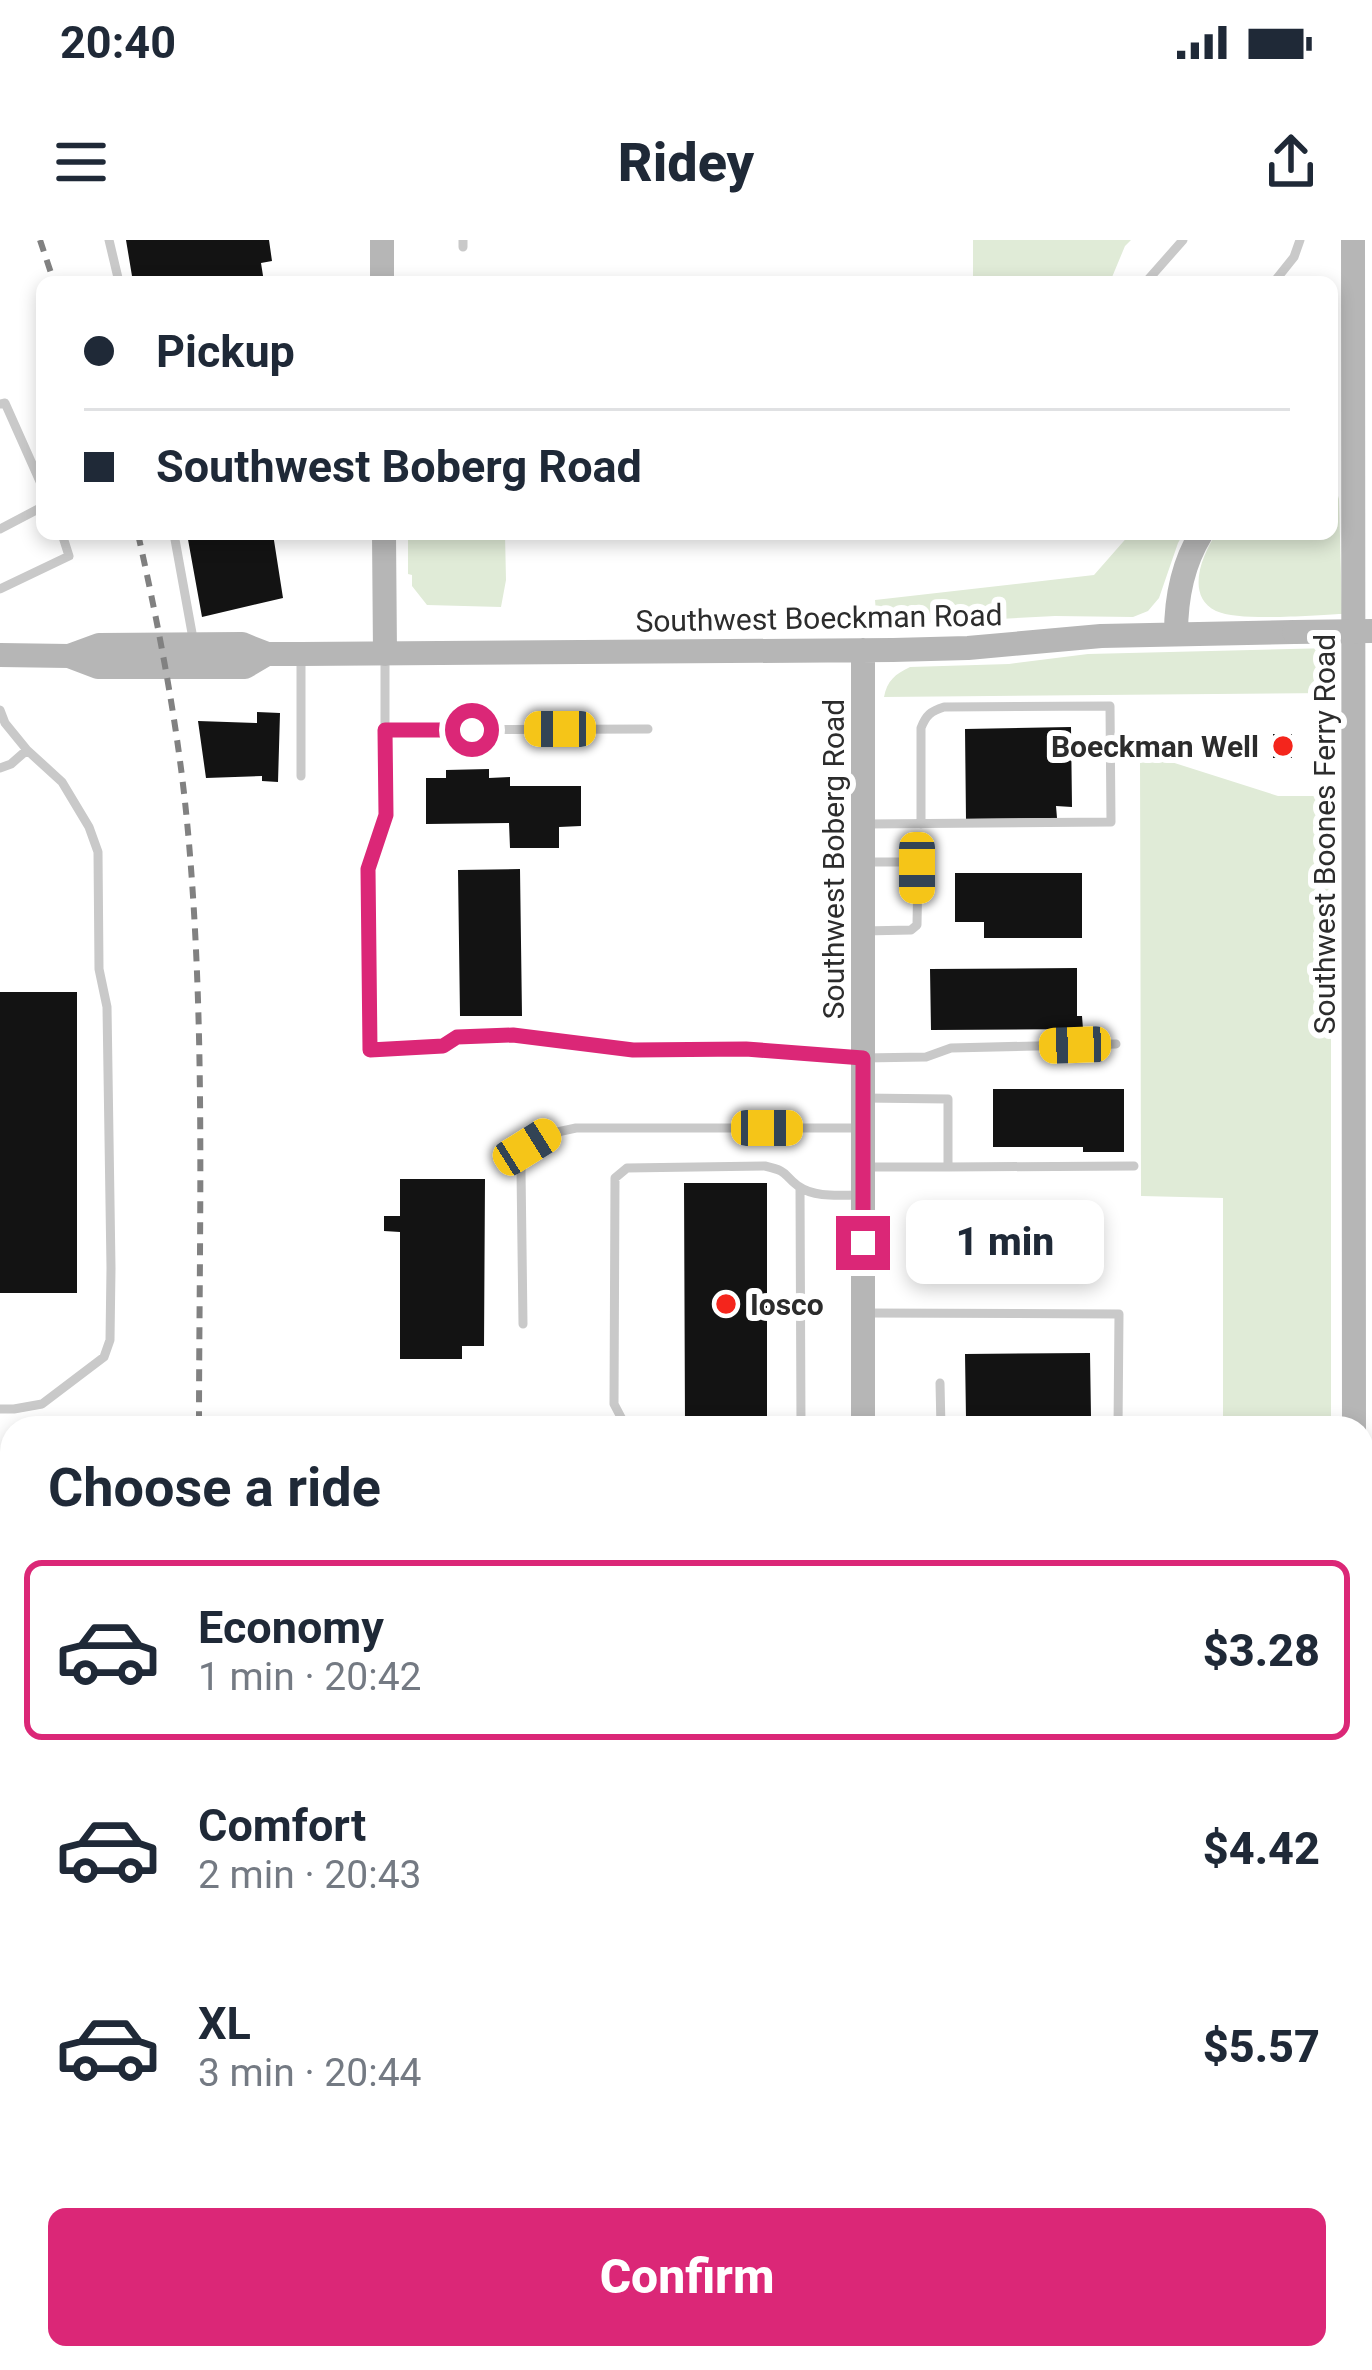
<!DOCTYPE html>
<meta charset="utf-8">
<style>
body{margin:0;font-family:Roboto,sans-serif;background:#f6f6f7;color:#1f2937;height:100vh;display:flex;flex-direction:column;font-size:45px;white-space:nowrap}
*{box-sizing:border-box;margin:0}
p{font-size:39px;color:#747a83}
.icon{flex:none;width:66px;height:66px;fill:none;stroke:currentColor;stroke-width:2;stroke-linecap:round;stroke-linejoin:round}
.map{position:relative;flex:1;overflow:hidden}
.sheet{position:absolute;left:0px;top:1176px;width:1374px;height:954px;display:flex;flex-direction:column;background:#fff;border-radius:36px 36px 0 0;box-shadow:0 6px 18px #0003}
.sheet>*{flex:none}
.top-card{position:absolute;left:36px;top:36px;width:1302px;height:264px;border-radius:18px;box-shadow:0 6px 18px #0003;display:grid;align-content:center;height:264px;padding:0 48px;background:#fff}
.end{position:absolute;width:54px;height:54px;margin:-27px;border:15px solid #db2777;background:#fff;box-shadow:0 0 0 6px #fff}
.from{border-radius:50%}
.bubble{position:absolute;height:84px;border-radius:18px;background:#fff;box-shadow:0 6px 18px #0003;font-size:39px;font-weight:800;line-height:84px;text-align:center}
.car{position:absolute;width:36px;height:72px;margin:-36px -18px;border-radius:15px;box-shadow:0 0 9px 3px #0007;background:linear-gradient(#f5c518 24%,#345 0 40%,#f5c518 0 76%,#345 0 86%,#f5c518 0)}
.top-card b{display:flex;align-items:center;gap:42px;height:114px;font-size:45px}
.top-card b+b{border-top:3px solid #e0e1e3}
.top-card i{width:30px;height:30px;background:#1f2937}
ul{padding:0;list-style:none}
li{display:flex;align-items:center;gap:36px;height:180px;margin:0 24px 18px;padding:0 24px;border:6px solid transparent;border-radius:18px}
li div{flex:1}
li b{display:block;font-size:45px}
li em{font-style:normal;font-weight:800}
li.current{border-color:#db2777}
li>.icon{width:108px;height:108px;stroke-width:1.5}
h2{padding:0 48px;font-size:54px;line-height:144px}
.button{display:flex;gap:24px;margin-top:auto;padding:24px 48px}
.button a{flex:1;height:138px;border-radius:18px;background:#db2777;color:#fff;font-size:48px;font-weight:800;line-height:138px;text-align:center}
.status{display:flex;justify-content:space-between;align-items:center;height:84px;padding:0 60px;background:#fff;direction:ltr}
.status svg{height:33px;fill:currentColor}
header{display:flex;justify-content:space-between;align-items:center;height:156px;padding:0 48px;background:#fff;font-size:54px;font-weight:800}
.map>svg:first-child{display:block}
</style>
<div class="status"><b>20:40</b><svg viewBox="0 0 49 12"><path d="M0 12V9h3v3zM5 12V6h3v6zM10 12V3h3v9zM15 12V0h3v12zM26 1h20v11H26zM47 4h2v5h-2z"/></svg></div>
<header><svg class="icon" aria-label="menu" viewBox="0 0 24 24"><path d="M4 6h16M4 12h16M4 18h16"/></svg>Ridey<svg class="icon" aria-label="share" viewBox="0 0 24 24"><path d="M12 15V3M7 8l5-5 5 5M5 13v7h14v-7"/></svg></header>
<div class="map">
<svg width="1372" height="2130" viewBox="0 0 1372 2130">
<rect width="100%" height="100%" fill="#fff"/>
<path fill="#e0ebd7" d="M 973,0 L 1131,0 L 1125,6 L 1110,42 L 973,42 Z
M 1332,237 L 1339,259 L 1342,374 C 1313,375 1240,382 1216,371 C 1185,356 1202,315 1216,294 L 1332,294 Z
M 408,294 L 505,294 L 506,340 L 501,367 L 427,365 L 412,346 L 412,335 L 408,334 Z
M 1130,294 L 1183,294 L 1178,303 L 1159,358 L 1148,371 L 1133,377 L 1055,376 L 889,385 L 876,372 L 875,360 L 1094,335 Z
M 1331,408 L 1330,453 L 884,457 C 887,441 895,434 910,427 L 1009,424 L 1088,414 Z
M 1140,512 L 1278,556 L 1331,556 L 1331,1188 L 1223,1188 L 1223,958 L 1141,956 Z"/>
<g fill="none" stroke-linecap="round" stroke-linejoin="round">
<path stroke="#c1d7ed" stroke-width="6" d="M 0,1962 L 12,1963"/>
</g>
<path fill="#131313" d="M 126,0 L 269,0 L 272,21 L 261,23 L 264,42 L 133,42 Z
M 187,294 L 273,294 L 283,358 L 202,377 Z
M 257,472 L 280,473 L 278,542 L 262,541 L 262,536 L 206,538 L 198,481 L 257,483 Z
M 1071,487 L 1072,567 L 1056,566 L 1057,578 L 966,579 L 965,489 Z
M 1273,494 L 1292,494 L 1292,518 L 1273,518 Z
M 489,529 L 489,538 L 510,537 L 510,546 L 581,546 L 581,586 L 559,587 L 559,608 L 510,608 L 509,583 L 426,584 L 426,538 L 446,538 L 446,530 Z
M 520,629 L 522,776 L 460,776 L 458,630 Z
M 955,633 L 1082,633 L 1082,698 L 984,698 L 984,682 L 955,682 Z
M 1077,728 L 1077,776 L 1082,776 L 1083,789 L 931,790 L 930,729 Z
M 0,752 L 77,752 L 77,1053 L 0,1053 Z
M 993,849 L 1124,849 L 1124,912 L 1083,912 L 1083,907 L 993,907 Z
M 400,939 L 485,939 L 484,1106 L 462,1106 L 462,1119 L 400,1119 L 400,992 L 384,991 L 384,976 L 400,976 Z
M 684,943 L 767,943 L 767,1185 L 685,1185 Z
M 1090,1113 L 1091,1177 L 966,1178 L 965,1114 Z
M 301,2118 L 391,2118 L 391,2130 L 301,2130 Z
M 1152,2118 L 1268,2118 L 1268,2130 L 1152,2130 Z"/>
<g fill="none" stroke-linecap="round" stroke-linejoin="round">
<path stroke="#c9c9c9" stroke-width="3" stroke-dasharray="6 6" stroke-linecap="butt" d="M 0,2111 L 12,2111
M 57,2118 L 57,2130
M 174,2118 L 174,2130"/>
<path stroke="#c9c9c9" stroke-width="9" d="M 109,0 L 119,42
M 463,7 L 463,0
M 1146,42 L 1183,0
M 1274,42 L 1294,17 L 1300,0
M 0,164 L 5,163 L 42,246
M 0,289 L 42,267
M 174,294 L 194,404
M 0,349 L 69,316 L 62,294
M 301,414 L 301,536
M 385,414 L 385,575 L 368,629 L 370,810 L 443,806 L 457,797 L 513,795 L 633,810 L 709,808 L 782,811 L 863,818 L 926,817 L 951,808 L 1116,804
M 0,470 L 5,483 L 27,510 L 62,542 L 89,587 L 98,612 L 99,729 L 107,767 L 111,1028 L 110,1100 L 104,1117 L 42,1164 L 14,1169 L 0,1169
M 385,490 L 648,489
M 0,528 L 11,524 L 27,510
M 868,584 L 1111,582 L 1110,466 L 944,467 C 931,471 926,475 921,488 L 921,584
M 864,691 L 911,690 L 917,685 L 918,628 L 912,622 L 868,622
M 863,858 L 948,859 L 948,927 L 867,927
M 948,927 L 1134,926
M 800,948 L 801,1188
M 867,1073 L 1119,1074 L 1118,1188
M 523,1084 L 521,930 L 527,907 L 548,894 L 576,888 L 858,888
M 940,1143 L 941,1188
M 634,1188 L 624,1183 L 614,1164 L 615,938 L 627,928 L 765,926 C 790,932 781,933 798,946 C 815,958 839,955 858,955
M 803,2118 L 803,2130
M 663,2130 L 663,2118"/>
<path stroke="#b6b6b6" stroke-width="24" d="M 382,0 L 382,42
M 1353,0 L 1354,1188
M 384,294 L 385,414
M 1176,394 C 1176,358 1182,325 1201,294
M 863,410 L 863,1188
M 0,415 L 69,416 L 99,405 L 242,404 L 267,414 L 301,414 L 893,410 L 968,408 L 1101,396 L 1294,392
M 69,416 L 98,427 L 245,427 L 267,414
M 866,2118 L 867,2130
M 1351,2118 L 1352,2130"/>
<path stroke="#818181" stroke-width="6" stroke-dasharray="12 9" stroke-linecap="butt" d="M 40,0 L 54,42
M 138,294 C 160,392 179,492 188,592 C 206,790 199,990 199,1188
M 187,2118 L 187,2130"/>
<path stroke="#b6b6b6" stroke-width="24" d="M 1294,392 L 1372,391"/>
</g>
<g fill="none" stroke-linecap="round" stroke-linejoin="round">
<path stroke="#db2777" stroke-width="15" d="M 472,490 L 385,490 L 386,575 L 368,629 L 370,810 L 443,806 L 457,797 L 513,795 L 633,810 L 746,809 L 863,818 L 863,1003"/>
</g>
<g fill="#f4251c" stroke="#fff" stroke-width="4.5">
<circle cx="1283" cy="506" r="12"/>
<circle cx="726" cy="1064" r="12"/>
</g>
<g text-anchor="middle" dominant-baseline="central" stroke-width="12" stroke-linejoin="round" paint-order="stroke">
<g font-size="30" fill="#2c2c2c" stroke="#fff">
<text transform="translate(819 378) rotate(-1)">Southwest Boeckman Road</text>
<text transform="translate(1324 594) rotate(-90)">Southwest Boones Ferry Road</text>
<text transform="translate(833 619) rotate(-90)">Southwest Boberg Road</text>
</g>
<g font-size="30" font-weight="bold" fill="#2c2c2c" stroke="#fff" text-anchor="end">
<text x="1259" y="506">Boeckman Well</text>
<text x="750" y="1064" text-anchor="start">Iosco</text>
</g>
</g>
</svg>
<i class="end from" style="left:472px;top:490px"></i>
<i class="end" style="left:863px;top:1003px"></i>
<div class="bubble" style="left:906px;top:960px;width:198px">1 min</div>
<i class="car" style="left:560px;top:489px;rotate:270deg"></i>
<i class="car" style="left:917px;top:628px;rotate:180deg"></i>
<i class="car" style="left:1075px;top:805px;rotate:268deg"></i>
<i class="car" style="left:767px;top:888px;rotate:90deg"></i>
<i class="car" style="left:527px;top:907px;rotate:58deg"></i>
<div class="top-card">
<b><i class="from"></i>Pickup</b>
<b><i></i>Southwest Boberg Road</b>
</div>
<section class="sheet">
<h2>Choose a ride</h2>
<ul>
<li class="current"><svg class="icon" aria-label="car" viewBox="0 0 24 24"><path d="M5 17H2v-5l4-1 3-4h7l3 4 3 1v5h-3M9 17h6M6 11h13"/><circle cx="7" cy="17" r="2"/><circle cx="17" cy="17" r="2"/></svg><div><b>Economy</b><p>1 min · 20:42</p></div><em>$3.28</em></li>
<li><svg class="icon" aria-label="car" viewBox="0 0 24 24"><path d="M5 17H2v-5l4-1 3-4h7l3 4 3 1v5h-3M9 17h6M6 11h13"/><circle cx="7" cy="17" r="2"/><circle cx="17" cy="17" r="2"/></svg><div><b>Comfort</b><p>2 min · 20:43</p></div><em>$4.42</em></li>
<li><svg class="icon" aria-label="car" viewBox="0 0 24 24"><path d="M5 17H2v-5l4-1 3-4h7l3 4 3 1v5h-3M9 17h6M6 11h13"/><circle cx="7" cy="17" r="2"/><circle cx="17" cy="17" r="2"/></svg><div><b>XL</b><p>3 min · 20:44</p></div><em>$5.57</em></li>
</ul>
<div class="button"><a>Confirm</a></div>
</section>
</div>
